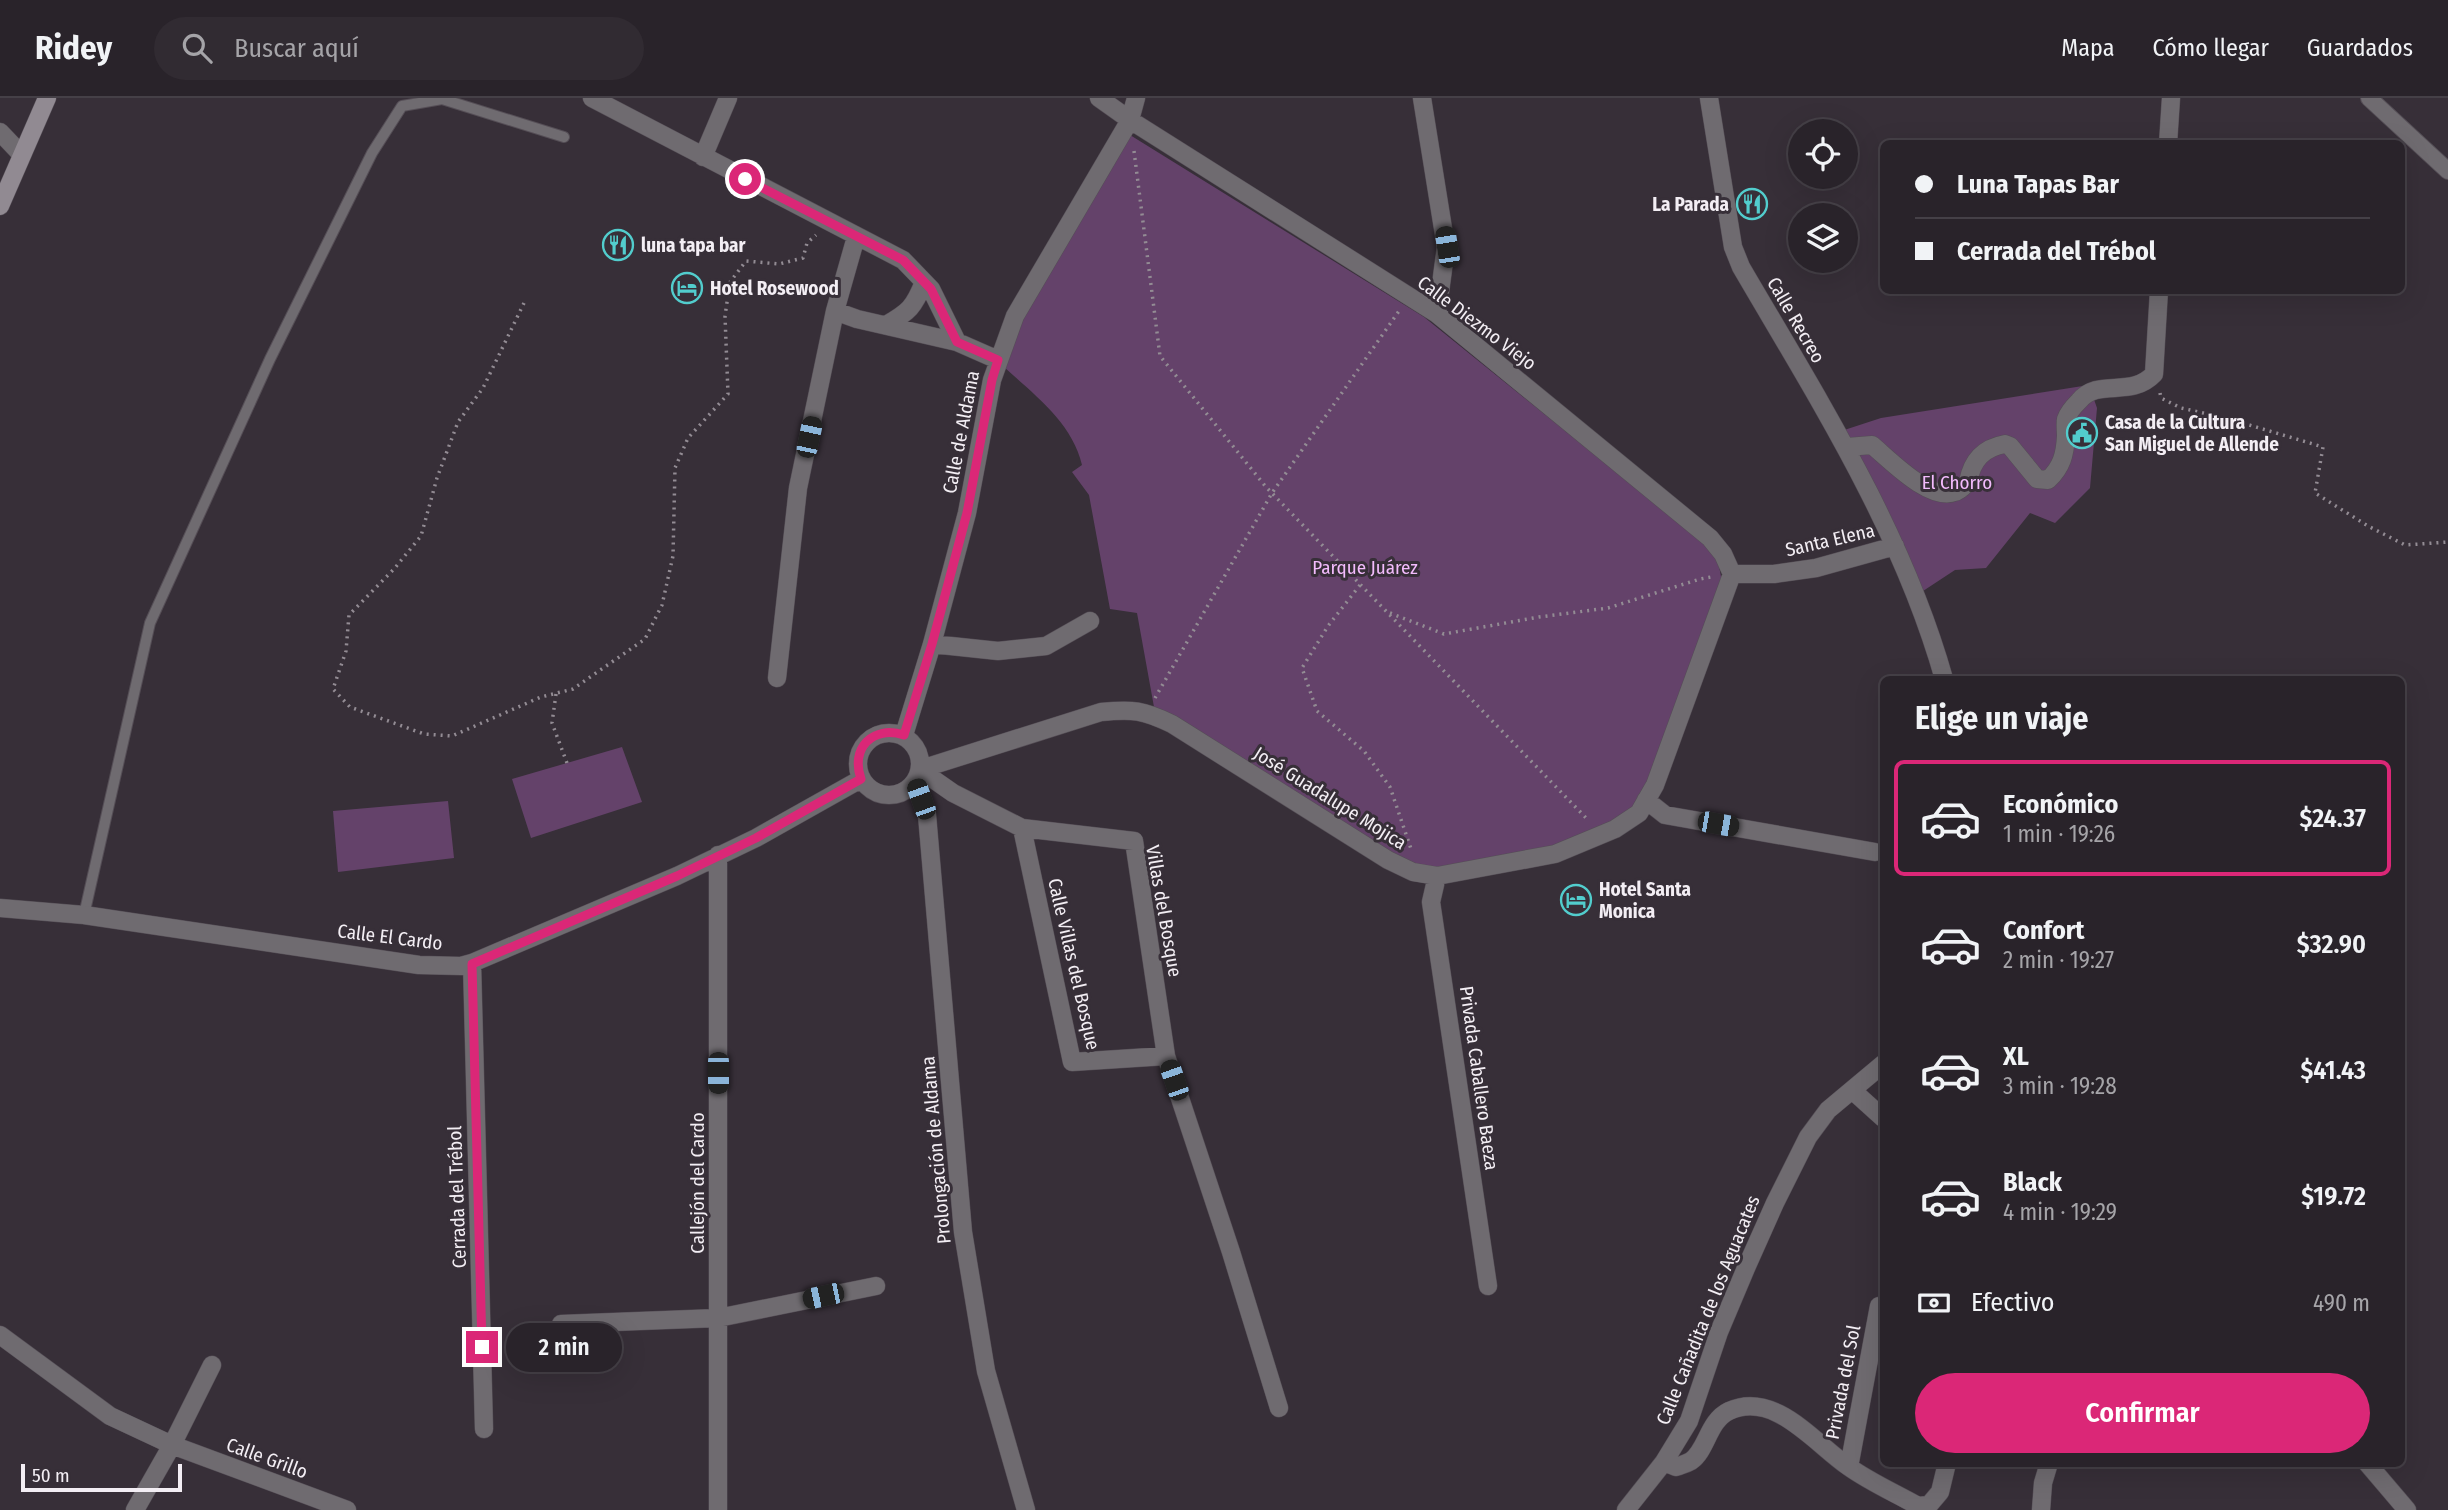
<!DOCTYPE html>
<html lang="es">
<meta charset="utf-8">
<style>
body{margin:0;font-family:"Fira Sans Condensed",sans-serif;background:#312b32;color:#f1f3f6;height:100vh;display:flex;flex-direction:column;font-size:26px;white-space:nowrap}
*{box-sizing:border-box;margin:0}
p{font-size:23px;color:#a5a4a8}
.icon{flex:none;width:38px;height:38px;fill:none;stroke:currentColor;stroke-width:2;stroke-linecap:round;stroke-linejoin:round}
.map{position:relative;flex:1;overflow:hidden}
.side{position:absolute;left:1880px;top:578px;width:525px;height:791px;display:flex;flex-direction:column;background:#29232a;border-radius:10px;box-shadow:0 7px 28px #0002,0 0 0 2px #454047}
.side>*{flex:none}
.top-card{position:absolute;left:1880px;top:42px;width:525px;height:154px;border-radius:10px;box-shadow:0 7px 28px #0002,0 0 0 2px #454047;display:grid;align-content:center;height:154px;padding:0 35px;background:#29232a}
.controls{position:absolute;left:1788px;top:21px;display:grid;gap:14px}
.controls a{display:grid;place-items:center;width:70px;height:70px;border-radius:50%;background:#29232a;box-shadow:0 7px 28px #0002,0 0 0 2px #454047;font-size:35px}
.scale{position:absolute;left:21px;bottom:18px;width:161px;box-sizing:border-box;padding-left:7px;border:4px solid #f3eef4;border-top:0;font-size:19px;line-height:24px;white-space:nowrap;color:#f3eef4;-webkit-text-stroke:5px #372f38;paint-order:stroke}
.end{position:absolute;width:32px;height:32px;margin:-16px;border:9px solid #db2777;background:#fff;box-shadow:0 0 0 4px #fff}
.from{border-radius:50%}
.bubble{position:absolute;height:49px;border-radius:24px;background:#29232a;box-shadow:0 7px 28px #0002,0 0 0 2px #454047;font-size:23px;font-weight:600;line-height:49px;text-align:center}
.car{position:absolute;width:21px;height:42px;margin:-21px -10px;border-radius:9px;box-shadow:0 0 5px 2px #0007;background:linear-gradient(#222 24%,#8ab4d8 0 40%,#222 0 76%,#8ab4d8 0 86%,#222 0)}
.top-card b{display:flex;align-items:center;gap:24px;height:66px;font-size:26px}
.top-card b+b{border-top:2px solid #454047}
.top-card i{width:18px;height:18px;background:#f1f3f6}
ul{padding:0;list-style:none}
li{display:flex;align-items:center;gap:21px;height:116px;margin:0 14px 10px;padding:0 21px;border:4px solid transparent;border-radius:10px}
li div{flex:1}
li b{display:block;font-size:26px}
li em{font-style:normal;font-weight:600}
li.current{border-color:#db2777}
li>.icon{width:63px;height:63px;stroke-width:1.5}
h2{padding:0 35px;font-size:32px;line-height:84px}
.pay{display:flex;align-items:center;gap:18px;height:77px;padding:0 35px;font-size:26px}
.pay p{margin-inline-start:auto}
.primary-button{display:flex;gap:14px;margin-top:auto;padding:14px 35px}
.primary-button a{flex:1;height:80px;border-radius:42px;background:#db2777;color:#fff;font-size:28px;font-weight:600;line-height:80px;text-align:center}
header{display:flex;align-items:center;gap:42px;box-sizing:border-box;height:98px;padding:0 35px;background:#29232a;border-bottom:2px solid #454047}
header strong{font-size:33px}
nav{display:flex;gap:38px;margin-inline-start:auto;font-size:24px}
.search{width:490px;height:63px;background:#312b32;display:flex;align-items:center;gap:18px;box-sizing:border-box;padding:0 24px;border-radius:38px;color:#a5a4a8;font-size:26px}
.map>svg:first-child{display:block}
</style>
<header>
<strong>Ridey</strong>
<div class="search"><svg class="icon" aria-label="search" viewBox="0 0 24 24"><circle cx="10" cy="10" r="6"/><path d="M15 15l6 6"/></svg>Buscar aquí</div>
<nav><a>Mapa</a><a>Cómo llegar</a><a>Guardados</a></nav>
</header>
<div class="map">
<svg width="2448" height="1412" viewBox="0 0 2448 1412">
<rect width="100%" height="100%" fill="#372f38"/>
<path fill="#64426a" d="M 1130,37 L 1424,219 L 1696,438 L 1717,457 L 1722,484 C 1703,535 1684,587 1665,639 C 1658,657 1646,700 1632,712 C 1598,744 1464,774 1418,771 L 1154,609 L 1137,515 L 1110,511 L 1089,397 L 1072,374 L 1082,367 C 1072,324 1034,297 1003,268 L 1020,220 Z
M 2089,287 L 2097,310 L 2090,390 L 2055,425 L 2030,415 L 1986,470 L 1955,472 L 1920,495 L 1832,336 L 1881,320 Z
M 622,649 L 642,704 L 531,740 L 512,681 Z
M 448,703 L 454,760 L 338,774 L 333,713 Z"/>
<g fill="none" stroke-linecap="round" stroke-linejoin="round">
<g stroke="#554e56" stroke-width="12">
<path id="service" d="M 84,817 L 150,525 L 270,261 L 372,55 L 402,8 L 442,1 L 564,39"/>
</g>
<g stroke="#554e56" stroke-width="18">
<path id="pedestrian" d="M 2369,0 L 2448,73"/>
</g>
<g stroke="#554e56" stroke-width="19">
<path id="minor" d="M 592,0 L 903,162 L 931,191 L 957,244 L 998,262
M 1099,0 L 1130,22 L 1437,216 L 1710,440 L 1723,456 L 1732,476
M 1422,0 L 1446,149 L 1437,216
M 1709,0 L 1733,149 L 1741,169 C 1818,301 1902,432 1944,581
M 0,34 L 21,56
M 2168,46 L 2171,0
M 703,59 L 728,0
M 835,213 L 857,221 L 957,244
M 886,227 C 909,214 914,209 924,184
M 1847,349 L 1872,347 C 1890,362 1930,404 1955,394 C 1960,393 1965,387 1968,384 C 1972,362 1983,350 2005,346 L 2010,348 L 2037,381 L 2048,382 C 2062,369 2065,356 2066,338 C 2066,333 2065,325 2066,321 C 2068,315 2075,307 2079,303 C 2099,279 2130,301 2154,276 L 2159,192
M 1732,476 L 1774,476 L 1816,470 L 1895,448
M 932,546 L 998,553 L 1046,548 L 1090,523
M 777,580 L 798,390 L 835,213 L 856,139
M858 666a31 31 0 1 1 62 0a31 31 0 1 1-62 0Z
M 904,637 L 932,546 L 967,415 L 992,282 L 1015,218 L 1130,22 L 1136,0
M 921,671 L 1101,614 C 1133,611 1143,612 1172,626 L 1388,762 L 1413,774 L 1437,778 L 1555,756 L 1615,731 L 1639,715 L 1655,687 L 1732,476
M 920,672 L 953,695 L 1022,730 L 1134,743 L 1166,958 L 1231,1154 L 1279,1310
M 915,685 L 927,717 L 963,1134 L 986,1273 L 1026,1412
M 1646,702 L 1665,717 L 1875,754
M 1022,730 L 1072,964 L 1166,958
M 718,757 L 718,1412
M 1437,778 L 1431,804 L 1488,1188
M 0,810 L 84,817 L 419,867 L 461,868 L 472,865 L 677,778 L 756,740 L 861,681
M 472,865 L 484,1331
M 1852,992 L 1883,1020
M 561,1226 L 718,1220 L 876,1188
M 0,1237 L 110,1318 L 172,1347 L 347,1412
M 1664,1364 L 1676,1369 C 1681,1367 1686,1366 1691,1363 C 1707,1352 1708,1323 1729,1313 C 1775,1292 1815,1346 1849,1369 C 1870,1384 1895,1395 1918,1408 L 1929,1407 L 1940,1394 L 1947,1365
M 2367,1365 L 2407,1412
M 1849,1369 L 1879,1208
M 135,1412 L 172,1347 L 212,1267
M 1626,1412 L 1664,1364 L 1689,1323 L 1719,1234 L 1746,1170 L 1775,1105 L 1808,1039 L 1828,1012 L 1883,966
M 2041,1412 L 2043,1385 L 2049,1365"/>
</g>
<g stroke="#554e56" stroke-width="19">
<path id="secondary" d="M 0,108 L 47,0"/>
</g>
<path stroke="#938c94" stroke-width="3.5" stroke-dasharray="2 5" stroke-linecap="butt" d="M 1134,53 L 1160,258 L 1266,389 L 1589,723
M 524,205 L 483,290 L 458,324 L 437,380 L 421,438 L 394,471 L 349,517 L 346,553 L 333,591 L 350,609 L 424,636 L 452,638 L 541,599 L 573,591 L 645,541 L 662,507 L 673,458 L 675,370 L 688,340 L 728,296 L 725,218 L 730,184 L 746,163 L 779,166 L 803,160 L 807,145 L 816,137
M 2160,295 L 2161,300 L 2181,310 L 2226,320 L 2323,349 L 2315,395 L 2368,428 L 2405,447 L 2448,444
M 1360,487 L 1328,528 L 1302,570 L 1317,613 L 1364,653 L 1390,689 L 1411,751
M 1390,515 L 1444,536 L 1539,519 L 1608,510 L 1700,481 L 1711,479
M 556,596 L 552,625 L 567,665
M 1155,600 L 1272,395 L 1399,213"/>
<use href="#service" stroke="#6f6b70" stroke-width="10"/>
<use href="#pedestrian" stroke="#6f6b70" stroke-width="16"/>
<use href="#minor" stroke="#6f6b70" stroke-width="18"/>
<use href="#secondary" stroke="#918a92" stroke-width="18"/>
</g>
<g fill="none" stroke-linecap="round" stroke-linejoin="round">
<path stroke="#db2777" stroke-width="9" d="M 482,1249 L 472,866 L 677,778 L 756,740 L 861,681 C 850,650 873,627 904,637 L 932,546 L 967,415 L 992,282 L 998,262 L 957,244 L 931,191 L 903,162 L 745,81"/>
</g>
<defs>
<g id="restaurant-ring" transform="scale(1.575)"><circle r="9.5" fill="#372f38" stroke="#52cdcd" stroke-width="1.5"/><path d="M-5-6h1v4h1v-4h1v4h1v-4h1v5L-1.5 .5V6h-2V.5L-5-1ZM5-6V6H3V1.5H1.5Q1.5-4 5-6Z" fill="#52cdcd"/></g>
<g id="hotel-ring" transform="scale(1.575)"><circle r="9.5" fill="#372f38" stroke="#52cdcd" stroke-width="1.5"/><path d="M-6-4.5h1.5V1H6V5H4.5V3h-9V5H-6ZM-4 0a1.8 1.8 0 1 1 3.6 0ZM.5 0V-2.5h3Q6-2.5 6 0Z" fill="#52cdcd"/></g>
<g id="civic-ring" transform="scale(1.575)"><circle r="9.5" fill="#372f38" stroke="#52cdcd" stroke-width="1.5"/><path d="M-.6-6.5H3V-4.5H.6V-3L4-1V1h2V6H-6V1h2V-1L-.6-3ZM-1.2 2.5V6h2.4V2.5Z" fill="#52cdcd"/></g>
</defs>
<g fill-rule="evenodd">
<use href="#restaurant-ring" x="1752" y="106"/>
<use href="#restaurant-ring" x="618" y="147"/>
<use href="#hotel-ring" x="687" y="190"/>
<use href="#civic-ring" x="2082" y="335"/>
<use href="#hotel-ring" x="1576" y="802"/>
</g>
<g text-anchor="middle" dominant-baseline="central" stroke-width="6" stroke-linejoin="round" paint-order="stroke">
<g font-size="19" font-weight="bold" fill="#f3eef4" stroke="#372f38" text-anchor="start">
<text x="1729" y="106" text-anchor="end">La Parada</text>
<text x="641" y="147">luna tapa bar</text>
<text x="710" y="190">Hotel Rosewood</text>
<text x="2105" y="324">Casa de la Cultura<tspan x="2105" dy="22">San Miguel de Allende</tspan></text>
<text x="1599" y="791">Hotel Santa<tspan x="1599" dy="22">Monica</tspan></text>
</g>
<g font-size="19" fill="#f3eef4" stroke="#372f38">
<text transform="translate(1796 222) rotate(60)">Calle Recreo</text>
<text transform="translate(1477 225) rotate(37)">Calle Diezmo Viejo</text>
<text transform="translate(961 334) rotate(-79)">Calle de Aldama</text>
<text transform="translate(1830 442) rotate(-13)">Santa Elena</text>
<text transform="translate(1330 700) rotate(32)">José Guadalupe Mojica</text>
<text transform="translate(1164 813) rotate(80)">Villas del Bosque</text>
<text transform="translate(390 839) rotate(7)">Calle El Cardo</text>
<text transform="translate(1074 866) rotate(77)">Calle Villas del Bosque</text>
<text transform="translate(1479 980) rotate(82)">Privada Caballero Baeza</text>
<text transform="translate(936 1052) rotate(-95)">Prolongación de Aldama</text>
<text transform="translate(697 1085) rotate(-90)">Callejón del Cardo</text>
<text transform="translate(457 1099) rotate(-92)">Cerrada del Trébol</text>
<text transform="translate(1708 1212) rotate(-68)">Calle Cañadita de los Aguacates</text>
<text transform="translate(1843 1284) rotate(-79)">Privada del Sol</text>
<text transform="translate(267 1360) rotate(20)">Calle Grillo</text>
</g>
<g font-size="19" fill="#f3bbfd" stroke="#372f38">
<text x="1957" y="384">El Chorro</text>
<text x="1365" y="469">Parque Juárez</text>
</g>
</g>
</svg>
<div class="controls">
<a><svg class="icon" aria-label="locate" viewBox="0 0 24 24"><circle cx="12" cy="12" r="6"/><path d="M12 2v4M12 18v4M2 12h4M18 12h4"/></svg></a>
<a><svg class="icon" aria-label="layers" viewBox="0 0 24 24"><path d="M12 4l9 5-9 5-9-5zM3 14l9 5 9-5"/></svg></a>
</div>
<div class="scale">50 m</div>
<i class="end from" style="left:745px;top:81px"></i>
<i class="end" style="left:482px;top:1249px"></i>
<div class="bubble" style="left:506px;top:1225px;width:116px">2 min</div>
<i class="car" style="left:1447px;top:149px;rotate:351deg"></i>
<i class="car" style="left:809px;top:339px;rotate:12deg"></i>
<i class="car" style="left:921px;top:701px;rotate:340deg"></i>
<i class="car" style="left:1718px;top:726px;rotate:100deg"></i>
<i class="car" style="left:718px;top:975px;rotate:180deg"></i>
<i class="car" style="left:1174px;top:982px;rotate:341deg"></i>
<i class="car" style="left:823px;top:1198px;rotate:258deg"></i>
<div class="top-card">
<b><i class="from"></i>Luna Tapas Bar</b>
<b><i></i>Cerrada del Trébol</b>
</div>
<section class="side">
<h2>Elige un viaje</h2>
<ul>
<li class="current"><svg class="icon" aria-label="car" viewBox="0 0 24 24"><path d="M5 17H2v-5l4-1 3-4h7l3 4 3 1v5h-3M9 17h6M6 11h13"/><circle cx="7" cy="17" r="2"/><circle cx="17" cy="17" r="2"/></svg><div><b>Económico</b><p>1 min · 19:26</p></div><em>$24.37</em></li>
<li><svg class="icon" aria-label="car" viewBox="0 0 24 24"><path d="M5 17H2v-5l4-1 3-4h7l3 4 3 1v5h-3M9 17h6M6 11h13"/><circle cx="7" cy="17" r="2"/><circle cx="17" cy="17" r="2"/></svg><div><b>Confort</b><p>2 min · 19:27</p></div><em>$32.90</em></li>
<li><svg class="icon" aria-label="car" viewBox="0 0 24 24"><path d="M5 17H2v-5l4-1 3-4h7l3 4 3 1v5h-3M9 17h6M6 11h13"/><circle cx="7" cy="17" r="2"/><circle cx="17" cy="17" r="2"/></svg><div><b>XL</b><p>3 min · 19:28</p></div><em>$41.43</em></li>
<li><svg class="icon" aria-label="car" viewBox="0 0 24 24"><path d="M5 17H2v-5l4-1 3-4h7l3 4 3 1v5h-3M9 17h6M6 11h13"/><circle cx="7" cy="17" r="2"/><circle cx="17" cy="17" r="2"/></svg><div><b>Black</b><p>4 min · 19:29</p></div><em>$19.72</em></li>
</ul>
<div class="pay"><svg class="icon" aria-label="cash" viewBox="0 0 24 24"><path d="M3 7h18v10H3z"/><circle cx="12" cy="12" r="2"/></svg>Efectivo<p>490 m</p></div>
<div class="primary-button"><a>Confirmar</a></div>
</section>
</div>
